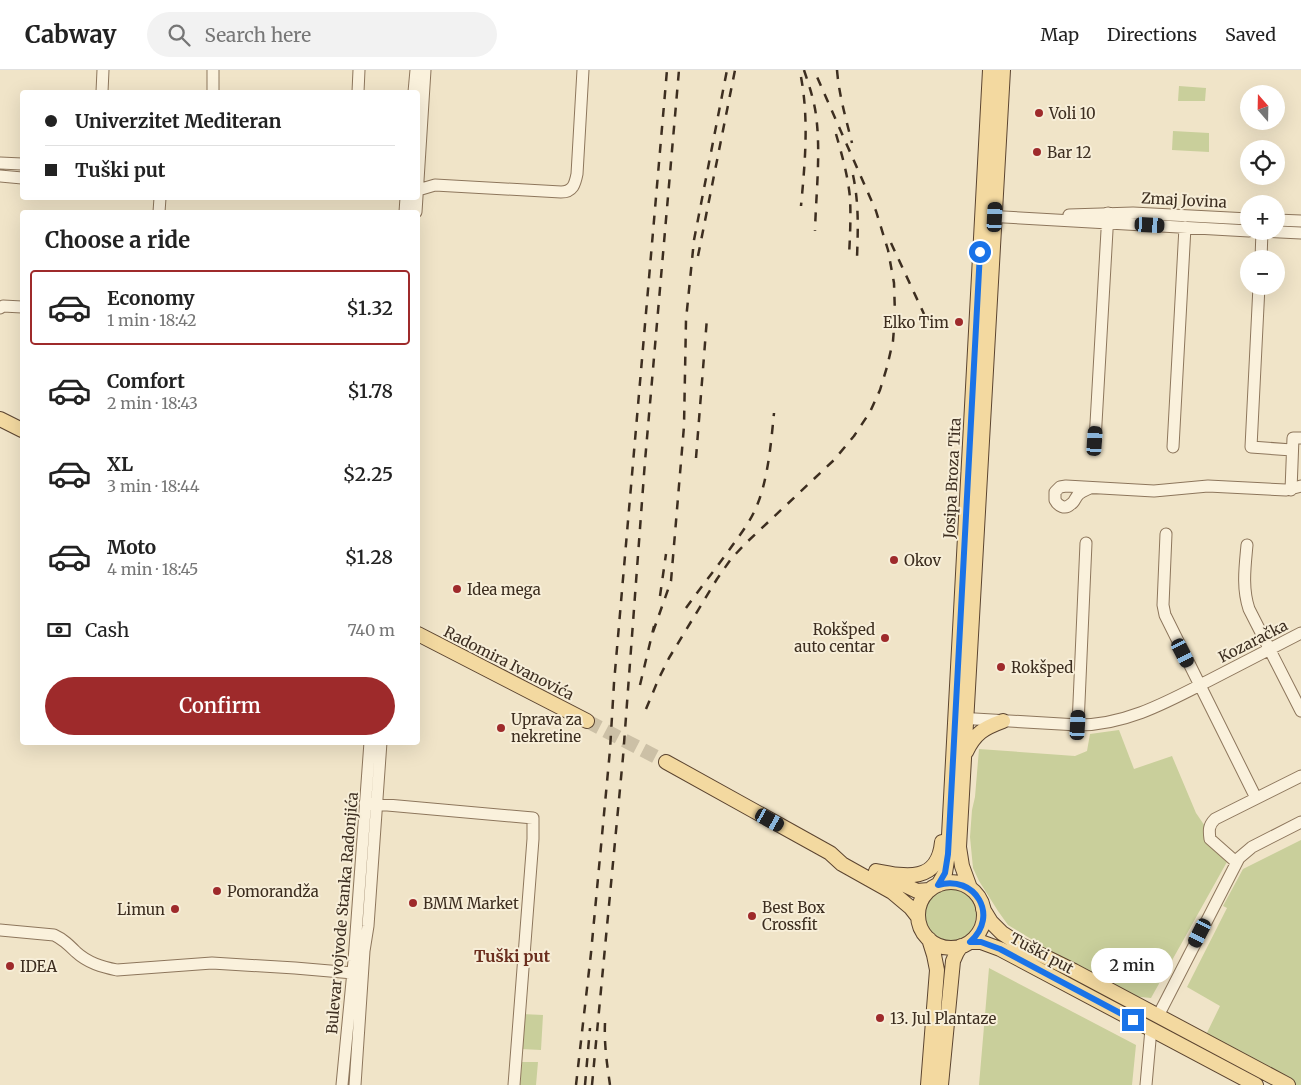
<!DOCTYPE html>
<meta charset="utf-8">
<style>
body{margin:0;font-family:Merriweather,serif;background:#f2f2f2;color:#222;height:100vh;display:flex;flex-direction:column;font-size:19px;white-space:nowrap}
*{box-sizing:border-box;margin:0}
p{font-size:16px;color:#767676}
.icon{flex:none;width:28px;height:28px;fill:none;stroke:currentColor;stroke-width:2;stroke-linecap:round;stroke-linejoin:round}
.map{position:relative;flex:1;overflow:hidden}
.details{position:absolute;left:20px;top:140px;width:400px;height:535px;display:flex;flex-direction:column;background:#fff;border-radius:5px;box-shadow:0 5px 20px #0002}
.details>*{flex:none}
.top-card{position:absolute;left:20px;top:20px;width:400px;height:110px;border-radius:5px;box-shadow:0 5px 20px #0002;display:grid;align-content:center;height:110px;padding:0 25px;background:#fff}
.needle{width:32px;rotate:340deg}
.tools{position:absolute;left:1240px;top:15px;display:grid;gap:10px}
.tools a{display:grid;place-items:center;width:45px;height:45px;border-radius:50%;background:#fff;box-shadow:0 5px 20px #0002;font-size:25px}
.end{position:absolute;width:22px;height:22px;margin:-11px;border:6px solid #1a73e8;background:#fff;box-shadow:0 0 0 2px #fff}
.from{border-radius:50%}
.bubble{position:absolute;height:35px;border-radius:18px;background:#fff;box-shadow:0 5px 20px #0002;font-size:16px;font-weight:600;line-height:35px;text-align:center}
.car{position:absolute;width:15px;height:30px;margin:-15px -8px;border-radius:6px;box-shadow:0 0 4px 1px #0007;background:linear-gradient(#222 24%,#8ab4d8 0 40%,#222 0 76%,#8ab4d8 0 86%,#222 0)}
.top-card b{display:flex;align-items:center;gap:18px;height:48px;font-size:19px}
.top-card b+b{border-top:1px solid #e0e0e0}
.top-card i{width:12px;height:12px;background:#222}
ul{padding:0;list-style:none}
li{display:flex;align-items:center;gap:15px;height:75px;margin:0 10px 8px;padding:0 15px;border:2px solid transparent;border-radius:5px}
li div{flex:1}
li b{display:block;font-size:19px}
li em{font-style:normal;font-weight:600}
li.active{border-color:#9e2a2b}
li>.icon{width:45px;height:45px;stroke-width:1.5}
h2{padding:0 25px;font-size:22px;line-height:60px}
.pay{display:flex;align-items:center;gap:12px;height:55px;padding:0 25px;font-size:19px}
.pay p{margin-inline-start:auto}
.primary-button{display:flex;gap:10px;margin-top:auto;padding:10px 25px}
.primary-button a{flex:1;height:58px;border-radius:30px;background:#9e2a2b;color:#fff;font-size:20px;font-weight:600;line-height:58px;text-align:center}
header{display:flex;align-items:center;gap:30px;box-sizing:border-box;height:70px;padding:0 25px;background:#fff;border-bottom:1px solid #e0e0e0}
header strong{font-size:24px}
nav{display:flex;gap:28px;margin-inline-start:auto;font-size:18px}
.search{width:350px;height:45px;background:#f2f2f2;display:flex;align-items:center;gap:12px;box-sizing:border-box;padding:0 18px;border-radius:28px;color:#767676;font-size:19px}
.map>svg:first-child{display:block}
</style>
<header>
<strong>Cabway</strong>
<div class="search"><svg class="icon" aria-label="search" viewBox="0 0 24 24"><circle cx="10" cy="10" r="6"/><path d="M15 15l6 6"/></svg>Search here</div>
<nav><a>Map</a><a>Directions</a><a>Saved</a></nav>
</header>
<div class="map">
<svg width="1301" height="1015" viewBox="0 0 1301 1015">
<rect width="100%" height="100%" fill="#f0e4c8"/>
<path fill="#c9cf9b" d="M 1179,16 L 1206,18 L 1205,31 L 1178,31 Z
M 1173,61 L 1209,63 L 1209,82 L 1172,80 Z
M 1119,660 L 1134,699 L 1172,686 L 1196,743 L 1228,790 L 1151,928 L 1131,926 L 1077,897 L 1008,855 L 998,841 L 979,811 L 973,798 L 970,767 L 972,740 L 975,727 L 979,679 L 1075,686 L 1087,681 L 1090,664 Z
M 1301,770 L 1301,1015 L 1286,1015 L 1202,973 L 1220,936 L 1187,917 L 1227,838 L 1223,836 L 1243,799 Z
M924 845a26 26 0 1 1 52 0a26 26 0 1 1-52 0Z
M 989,898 L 1136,975 L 1132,1015 L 979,1015 Z
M 522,944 L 543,945 L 541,980 L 521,979 Z
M 522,992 L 538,992 L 536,1015 L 520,1015 Z"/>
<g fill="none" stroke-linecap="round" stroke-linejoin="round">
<path stroke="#ccc0a6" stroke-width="14" stroke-dasharray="14 7" stroke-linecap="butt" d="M 587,651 L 666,692"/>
<g stroke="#8d765c" stroke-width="13">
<path id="minor" d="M 213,0 L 213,22
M 102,22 L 103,0
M 358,22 L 359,0
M 414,22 L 416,0
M 0,93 L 22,94
M 0,106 L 22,108
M 418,120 L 435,115 L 561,122 C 573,122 575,114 577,104 L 583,0
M 159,142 L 160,128
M 405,142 L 406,128
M 416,142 L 425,0
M 1069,145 L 1133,143 L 1249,149
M 986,146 L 1249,161
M 1276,150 L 1301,151
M 1261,161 L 1301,163
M 1261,189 L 1262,161
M 1259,216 L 1251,377 L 1292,380
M 0,238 L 3,236 L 22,237
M 1095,371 L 1108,143
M 1173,377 L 1185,157
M 1090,418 C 1086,420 1082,421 1079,424 C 1075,427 1075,432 1071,434 C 1065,440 1058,436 1055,430 L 1055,422 L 1060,417 L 1066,416 L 1154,421 L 1208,416 L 1286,420 L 1301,416
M 1291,420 L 1293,368 L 1301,368
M 1166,464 L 1163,535 L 1165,545 L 1256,728
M 1247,475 C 1245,497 1242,518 1249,539 L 1301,641
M 958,648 L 1078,655 C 1126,655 1167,632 1208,611 C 1239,595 1270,579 1301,563
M 1078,655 L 1086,473
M 365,733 L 533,748 L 533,769 L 514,1015
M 1236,792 L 1210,769 C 1209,761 1208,756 1215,749 L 1301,706
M 0,860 L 54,865 C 63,869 69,875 76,882 C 88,893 102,897 117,900 L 212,893 L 295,898 L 353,903
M 1158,946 L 1239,788 L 1252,777 L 1301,752
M 342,1015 L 354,891 L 370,672
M 355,1015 L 364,881 L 368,856 L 381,672
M 1146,1015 L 1151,959"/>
</g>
<g stroke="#5b4430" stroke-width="16">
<path id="major" d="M 0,349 L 22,360
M 418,564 L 587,651
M 966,682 C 975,663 984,658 1003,651
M 666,692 L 830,783 L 842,794 L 892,822 L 911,838 L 918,847
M 876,801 C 906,807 938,813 942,772
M 886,806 L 917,821 L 929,820
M918 845a33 33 0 1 1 66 0a33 33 0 1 1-66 0Z
M 938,815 L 945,803 L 948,784 L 990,0
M 970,818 L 962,796 L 959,777 L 1003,0
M 983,839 L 991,852 L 1002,863 L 1019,874 L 1074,901 L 1288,1015
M 970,872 L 981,872 L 1000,879 L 1256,1015
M 928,1015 L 937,900 L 934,885 L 929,869
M 941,1015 L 953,891 L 957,882 L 961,876"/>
</g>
<use href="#minor" stroke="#faf1dc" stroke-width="11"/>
<use href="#major" stroke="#f3d9a0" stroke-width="14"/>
<path stroke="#3d2e20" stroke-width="2.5" stroke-dasharray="9 9" stroke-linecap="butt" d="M 804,0 C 809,15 814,30 816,45 C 821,83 816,123 815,161
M 837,0 C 839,25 846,49 852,73
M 801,7 C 809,50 805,93 801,136
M 836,64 C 842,85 848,106 850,128 C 851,147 850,167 849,186
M 853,105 C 859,133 858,160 857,188
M 891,173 L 924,244
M 698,186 L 735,0
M 696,388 L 707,248
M 660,526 L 666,484
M 686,538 C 701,517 717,497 732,476 C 740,465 749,453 755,440 C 768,412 771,373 774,343
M 653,562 L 671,511 L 684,356 L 686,250 L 694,170 L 727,0
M 640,615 L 654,556
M 646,639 L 659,608 L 669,588 L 717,509 L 731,489 L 746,473 L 834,390 L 854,366 L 870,342 L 880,320 L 887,297 L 893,271 L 895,245 L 894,213 L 888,180 L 876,141 L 814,0
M 605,953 C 604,974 607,994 610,1015
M 576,1015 L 591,883 L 610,680 L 614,613 L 667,0
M 585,1015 L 590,958
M 592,1015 L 623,687 L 645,391 L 679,0"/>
</g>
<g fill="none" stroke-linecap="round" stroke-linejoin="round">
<path stroke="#1a73e8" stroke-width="6" d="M 980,182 L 948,784 L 945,803 L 938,815 C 975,804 1000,846 970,872 L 981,872 L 1000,879 L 1133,950"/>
</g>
<g fill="#9e2a2b" stroke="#f7eed8" stroke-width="2">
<circle cx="1039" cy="43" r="5"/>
<circle cx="1037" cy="82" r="5"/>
<circle cx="959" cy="252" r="5"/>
<circle cx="894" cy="490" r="5"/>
<circle cx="457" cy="519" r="5"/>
<circle cx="885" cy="568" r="5"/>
<circle cx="1001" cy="597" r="5"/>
<circle cx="501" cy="658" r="5"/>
<circle cx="217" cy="821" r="5"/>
<circle cx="413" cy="833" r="5"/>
<circle cx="175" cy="839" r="5"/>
<circle cx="752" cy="846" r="5"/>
<circle cx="10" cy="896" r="5"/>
<circle cx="880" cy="948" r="5"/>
</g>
<g text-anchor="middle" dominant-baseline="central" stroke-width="4" stroke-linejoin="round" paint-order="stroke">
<g font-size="15" fill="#3d2e20" stroke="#f7eed8" text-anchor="start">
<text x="1049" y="43">Voli 10</text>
<text x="1047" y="82">Bar 12</text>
<text x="949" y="252" text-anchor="end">Elko Tim</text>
<text x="904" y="490">Okov</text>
<text x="467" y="519">Idea mega</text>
<text x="875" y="559" text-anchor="end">Rokšped<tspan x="875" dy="17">auto centar</tspan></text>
<text x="1011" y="597">Rokšped</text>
<text x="511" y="649">Uprava za<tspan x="511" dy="17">nekretine</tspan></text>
<text x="227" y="821">Pomorandža</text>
<text x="423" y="833">BMM Market</text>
<text x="762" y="837">Best Box<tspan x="762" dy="17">Crossfit</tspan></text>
<text x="165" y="839" text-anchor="end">Limun</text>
<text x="20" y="896">IDEA</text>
<text x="890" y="948">13. Jul Plantaze</text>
</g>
<g font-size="15" fill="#3d2e20" stroke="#f7eed8">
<text transform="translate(1184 130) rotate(3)">Zmaj Jovina</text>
<text transform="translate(952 408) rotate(-87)">Josipa Broza Tita</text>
<text transform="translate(1253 571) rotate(-27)">Kozaračka</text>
<text transform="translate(509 593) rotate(27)">Radomira Ivanovića</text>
<text transform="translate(342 843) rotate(-85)">Bulevar vojvode Stanka Radonjića</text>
<text transform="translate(1042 883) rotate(28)">Tuški put</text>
</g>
<g font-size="16" font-weight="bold" fill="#6b2e1e" stroke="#f7eed8">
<text x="512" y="886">Tuški put</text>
</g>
</g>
</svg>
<div class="tools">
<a><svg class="needle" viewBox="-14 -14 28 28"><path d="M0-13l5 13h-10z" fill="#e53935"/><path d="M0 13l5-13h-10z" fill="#767676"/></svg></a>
<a><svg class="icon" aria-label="locate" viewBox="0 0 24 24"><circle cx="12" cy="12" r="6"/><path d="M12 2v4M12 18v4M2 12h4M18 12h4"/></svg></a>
<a>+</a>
<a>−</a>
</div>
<i class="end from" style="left:980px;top:182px"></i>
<i class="end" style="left:1133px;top:950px"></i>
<div class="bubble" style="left:1091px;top:878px;width:82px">2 min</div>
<i class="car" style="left:995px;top:147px;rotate:3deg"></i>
<i class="car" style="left:1150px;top:155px;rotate:93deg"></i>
<i class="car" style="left:1095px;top:371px;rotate:4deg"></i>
<i class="car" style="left:1183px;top:583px;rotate:153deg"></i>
<i class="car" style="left:1078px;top:655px;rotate:3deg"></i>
<i class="car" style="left:770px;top:750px;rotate:119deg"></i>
<i class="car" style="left:1200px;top:863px;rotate:207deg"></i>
<div class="top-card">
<b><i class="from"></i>Univerzitet Mediteran</b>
<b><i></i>Tuški put</b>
</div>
<section class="details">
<h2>Choose a ride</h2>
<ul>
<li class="active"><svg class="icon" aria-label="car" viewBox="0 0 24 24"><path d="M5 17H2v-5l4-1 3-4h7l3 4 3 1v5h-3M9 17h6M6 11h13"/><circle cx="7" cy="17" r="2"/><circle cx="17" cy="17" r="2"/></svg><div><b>Economy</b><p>1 min · 18:42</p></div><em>$1.32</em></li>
<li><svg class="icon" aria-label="car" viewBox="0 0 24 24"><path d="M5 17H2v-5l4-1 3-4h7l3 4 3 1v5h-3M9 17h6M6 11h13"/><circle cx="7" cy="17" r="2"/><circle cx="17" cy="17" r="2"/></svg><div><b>Comfort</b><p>2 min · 18:43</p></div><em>$1.78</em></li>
<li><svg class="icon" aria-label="car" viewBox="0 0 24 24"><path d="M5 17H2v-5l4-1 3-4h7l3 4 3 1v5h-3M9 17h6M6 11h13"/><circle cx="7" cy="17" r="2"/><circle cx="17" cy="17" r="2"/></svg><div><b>XL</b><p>3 min · 18:44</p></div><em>$2.25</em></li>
<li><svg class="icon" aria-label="car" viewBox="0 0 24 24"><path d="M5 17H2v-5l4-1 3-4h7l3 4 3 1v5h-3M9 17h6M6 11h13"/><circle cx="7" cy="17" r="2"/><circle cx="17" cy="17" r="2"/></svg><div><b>Moto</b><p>4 min · 18:45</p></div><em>$1.28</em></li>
</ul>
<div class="pay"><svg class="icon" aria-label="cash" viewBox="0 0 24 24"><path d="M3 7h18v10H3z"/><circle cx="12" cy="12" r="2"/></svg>Cash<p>740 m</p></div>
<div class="primary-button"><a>Confirm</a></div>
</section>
</div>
